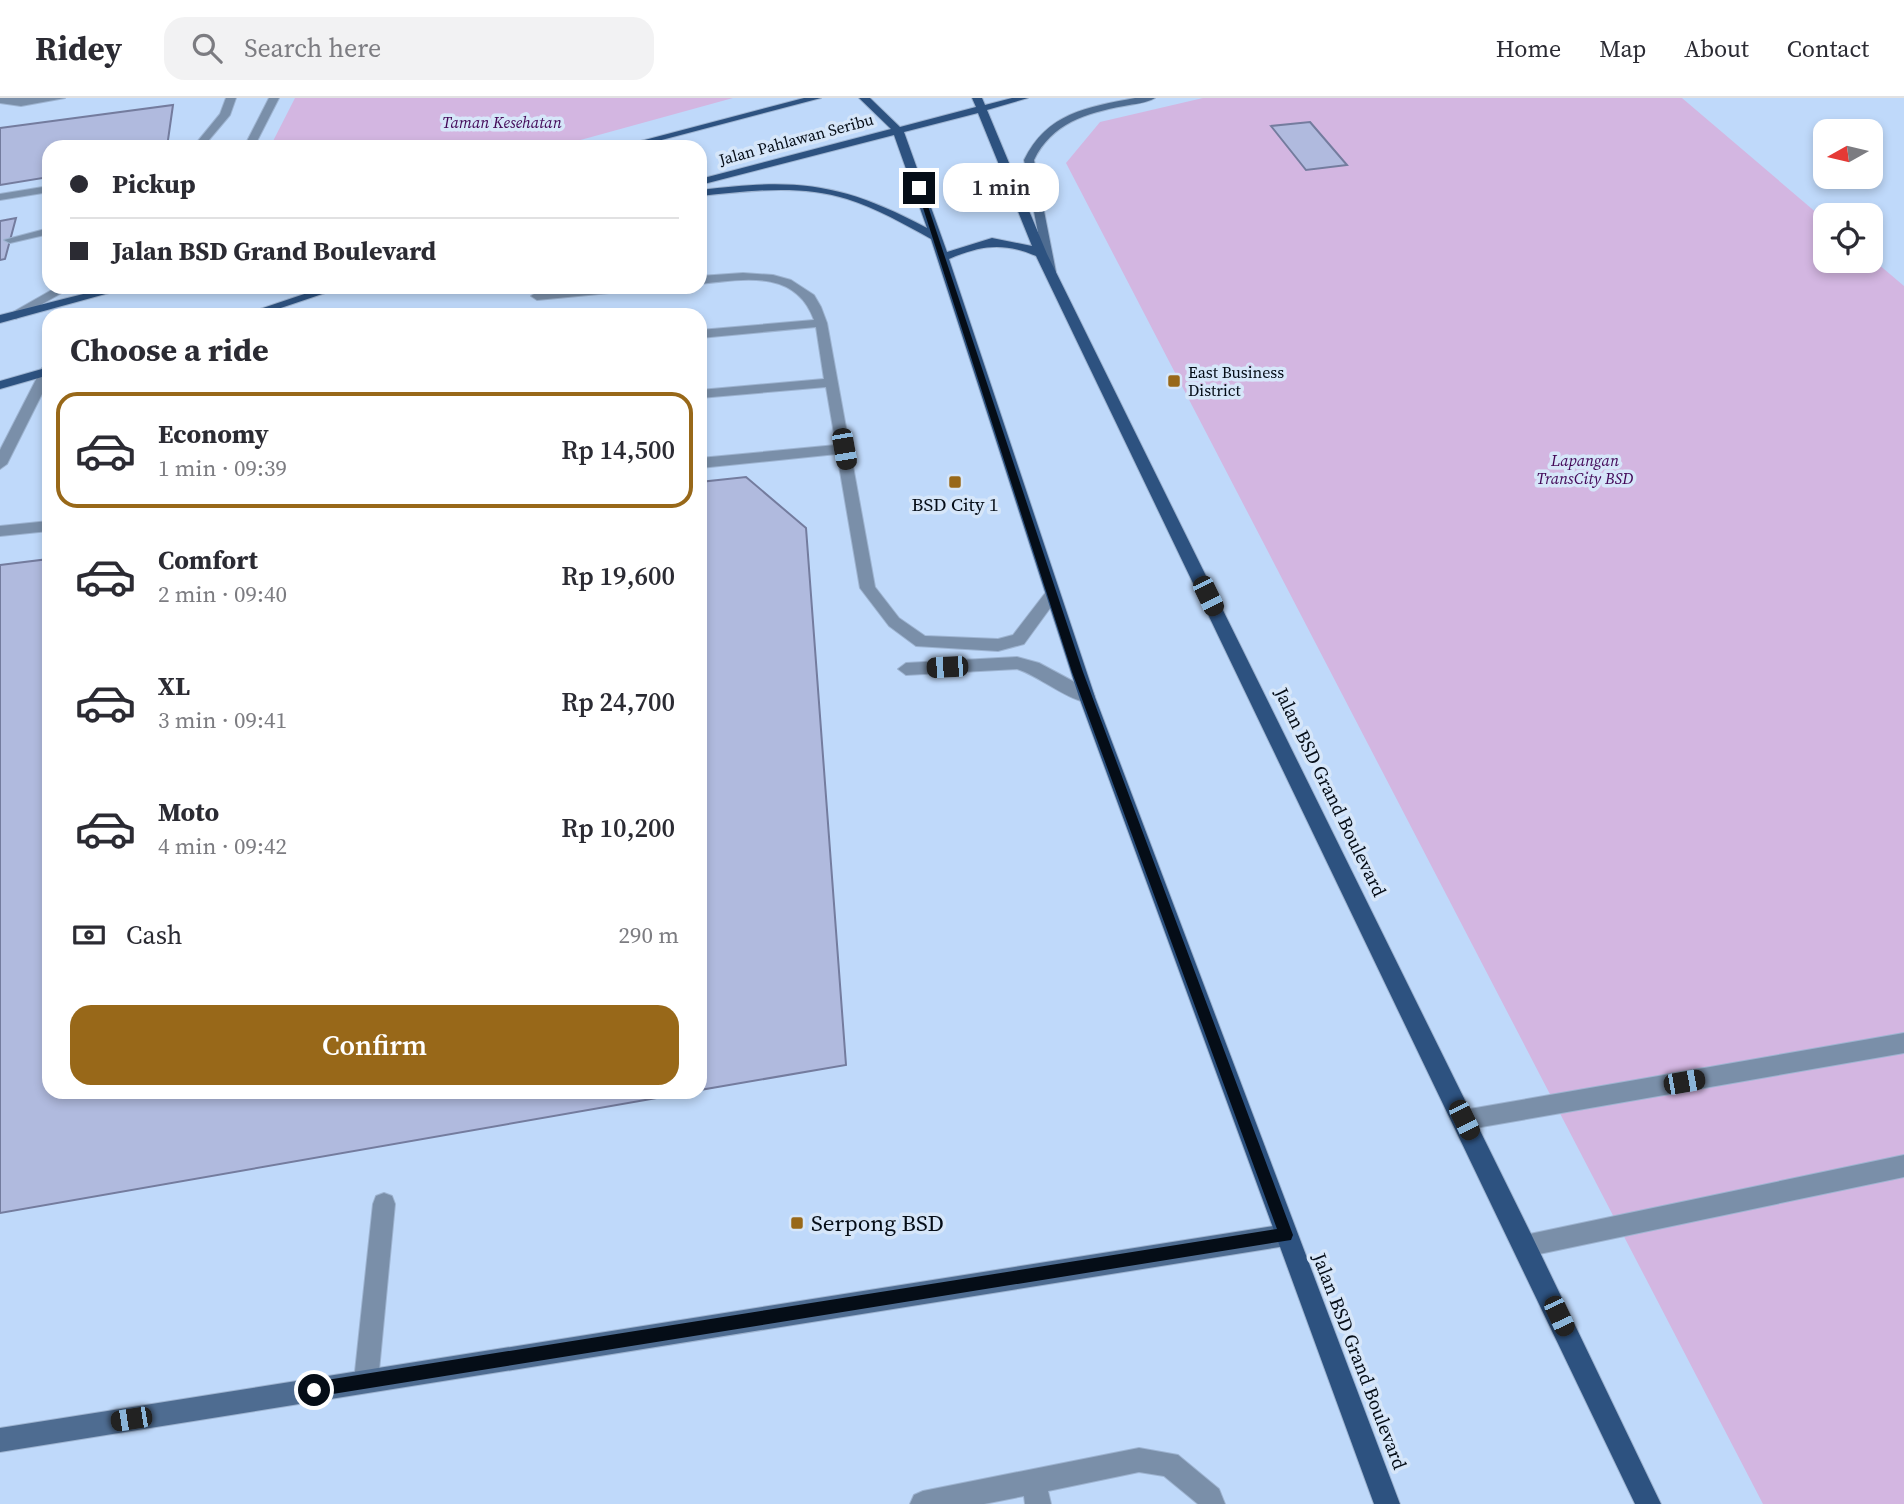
<!DOCTYPE html>
<meta charset="utf-8">
<style>
body{margin:0;font-family:"Source Serif 4",serif;background:#f2f2f3;color:#2b2b33;height:100vh;display:flex;flex-direction:column;font-size:26px;white-space:nowrap}
*{box-sizing:border-box;margin:0}
p{font-size:23px;color:#7c7c81}
.icon{flex:none;width:38px;height:38px;fill:none;stroke:currentColor;stroke-width:2;stroke-linecap:round;stroke-linejoin:round}
.map{position:relative;flex:1;overflow:hidden}
.drawer{position:absolute;left:42px;top:210px;width:665px;height:791px;display:flex;flex-direction:column;background:#fff;border-radius:21px;box-shadow:0 4px 10px #0003}
.drawer>*{flex:none}
.guide{position:absolute;left:42px;top:42px;width:665px;height:154px;border-radius:21px;box-shadow:0 4px 10px #0003;display:grid;align-content:center;height:154px;padding:0 28px;background:#fff}
.needle{width:46px;rotate:262deg}
.fabs{position:absolute;left:1813px;top:21px;display:grid;gap:14px}
.fabs a{display:grid;place-items:center;width:70px;height:70px;border-radius:14px;background:#fff;box-shadow:0 4px 10px #0003;font-size:35px}
.end{position:absolute;width:32px;height:32px;margin:-16px;border:9px solid #050d17;background:#fff;box-shadow:0 0 0 4px #fff}
.from{border-radius:50%}
.bubble{position:absolute;height:49px;border-radius:21px;background:#fff;box-shadow:0 4px 10px #0003;font-size:23px;font-weight:600;line-height:49px;text-align:center}
.car{position:absolute;width:21px;height:42px;margin:-21px -10px;border-radius:9px;box-shadow:0 0 5px 2px #0007;background:linear-gradient(#222 24%,#8ab4d8 0 40%,#222 0 76%,#8ab4d8 0 86%,#222 0)}
.guide b{display:flex;align-items:center;gap:24px;height:66px;font-size:26px}
.guide b+b{border-top:2px solid #e1e1e2}
.guide i{width:18px;height:18px;background:#2b2b33}
ul{padding:0;list-style:none}
li{display:flex;align-items:center;gap:21px;height:116px;margin:0 14px 10px;padding:0 14px;border:4px solid transparent;border-radius:21px}
li div{flex:1}
li b{display:block;font-size:26px}
li em{font-style:normal;font-weight:600}
li.on{border-color:#986819}
li>.icon{width:63px;height:63px;stroke-width:1.5}
h2{padding:0 28px;font-size:32px;line-height:84px}
.pay{display:flex;align-items:center;gap:18px;height:77px;padding:0 28px;font-size:26px}
.pay p{margin-inline-start:auto}
.cta{display:flex;gap:14px;margin-top:auto;padding:14px 28px}
.cta a{flex:1;height:80px;border-radius:21px;background:#986819;color:#fff;font-size:28px;font-weight:600;line-height:80px;text-align:center}
header{display:flex;align-items:center;gap:42px;box-sizing:border-box;height:98px;padding:0 35px;background:#fff;border-bottom:2px solid #e1e1e2}
header strong{font-size:33px}
nav{display:flex;gap:38px;margin-inline-start:auto;font-size:24px}
.search{width:490px;height:63px;background:#f2f2f3;display:flex;align-items:center;gap:18px;box-sizing:border-box;padding:0 24px;border-radius:21px;color:#7c7c81;font-size:26px}
.map>svg:first-child{display:block}
</style>
<header>
<strong>Ridey</strong>
<div class="search"><svg class="icon" aria-label="search" viewBox="0 0 24 24"><circle cx="10" cy="10" r="6"/><path d="M15 15l6 6"/></svg>Search here</div>
<nav><a>Home</a><a>Map</a><a>About</a><a>Contact</a></nav>
</header>
<div class="map">
<svg width="1904" height="1406" viewBox="0 0 1904 1406">
<rect width="100%" height="100%" fill="#bfd9fa"/>
<path fill="#d3b6e1" d="M 295,0 L 733,0 L 555,49 L 270,49 Z
M 1203,0 L 1682,0 L 1825,122 L 1825,163 L 1871,163 L 1871,160 L 1904,188 L 1904,1406 L 1763,1406 L 1066,65 L 1100,24 Z"/>
<path fill="#b0bade" stroke="#747c9e" stroke-width="2" d="M 173,7 L 167,49 L 49,49 L 49,79 L 0,87 L 0,30 Z
M 1310,24 L 1347,67 L 1306,72 L 1271,28 Z
M 16,120 L 5,161 L 0,162 L 0,123 Z
M 746,379 L 806,430 L 846,967 L 700,992 L 700,384 Z
M 49,461 L 49,994 L 691,994 L 0,1115 L 0,467 Z"/>
<g fill="none" stroke-linecap="round" stroke-linejoin="round">
<g stroke="#9eb4d1" stroke-width="2">
<path id="lane" d="M 0,0 L 65,0 L 21,8 L 0,5 Z
M 226,0 L 236,0 L 230,17 L 203,49 L 193,49 L 220,16 Z
M 49,88 L 49,94 L 0,102 L 0,96 Z
M 49,130 L 49,136 L 10,145 L 4,142 Z
M 743,175 L 773,177 L 791,182 L 814,197 L 821,209 L 827,225 L 875,489 L 899,520 L 925,538 L 998,541 L 1013,537 L 1046,494 L 1056,494 L 1059,498 L 1056,502 L 1024,546 L 998,553 L 916,548 L 889,528 L 860,490 L 837,356 L 700,370 L 700,360 L 836,347 L 826,289 L 700,300 L 700,292 L 824,281 L 816,229 L 700,240 L 700,232 L 814,222 C 796,171 744,181 700,186 L 700,178 Z
M 593,189 L 636,189 L 630,193 L 537,202 L 531,198 L 537,194 Z
M 42,270 L 49,270 L 49,282 L 7,366 L 0,371 L 0,352 Z
M 49,423 L 49,433 L 0,438 L 0,428 Z
M 1017,559 L 1039,565 L 1093,594 L 1095,599 L 1093,604 C 1077,609 1036,576 1017,571 L 906,577 L 898,571 L 906,565 Z
M 1904,935 L 1904,955 L 1464,1032 L 1457,1029 L 1454,1022 L 1457,1015 L 1464,1012 Z
M 1904,1057 L 1904,1079 L 1525,1159 L 1517,1156 L 1514,1148 L 1517,1140 L 1525,1137 Z
M 384,1095 L 392,1098 L 395,1106 L 378,1283 L 374,1291 L 366,1295 L 358,1291 L 354,1283 L 373,1106 L 376,1098 Z
M 1139,1350 L 1178,1357 L 1219,1391 L 1225,1406 L 1198,1406 L 1164,1378 L 1139,1374 L 1048,1393 L 1051,1406 L 1025,1406 L 1024,1398 L 984,1406 L 910,1406 L 914,1397 L 923,1393 Z"/>
</g>
<g stroke="#9eb4d1" stroke-width="2">
<path id="street" d="M 269,0 L 279,0 L 254,49 L 244,49 Z
M 57,189 L 72,189 L 16,221 L 6,218 Z"/>
</g>
<g stroke="#9eb4d1" stroke-width="2">
<path id="secondary" d="M 1135,0 L 1155,0 C 1147,5 1134,6 1124,8 C 1086,15 1052,25 1034,62 L 1056,174 L 1046,176 L 1024,62 C 1047,15 1087,9 1135,0 Z
M 1286,1126 L 1294,1129 L 1297,1137 L 1294,1145 L 1286,1148 L 0,1354 L 0,1330 Z"/>
</g>
<g stroke="#9eb4d1" stroke-width="2">
<path id="primary" d="M 804,0 L 821,0 L 635,49 L 618,49 Z
M 859,0 L 870,0 L 900,29 L 976,9 L 972,0 L 982,0 L 985,7 L 1012,0 L 1028,0 L 987,12 L 1047,156 L 1533,1140 L 1661,1406 L 1635,1406 L 1036,158 C 1004,144 981,147 949,161 L 1095,599 L 1400,1406 L 1374,1406 L 1079,599 L 931,141 C 904,126 876,110 847,101 C 800,86 748,93 700,98 L 700,92 C 795,80 841,84 927,130 L 894,37 L 700,87 L 700,81 L 891,31 ZM 978,15 L 1032,148 L 992,140 L 947,154 L 904,34 Z
M 111,189 L 131,189 L 0,225 L 0,217 Z
M 325,189 L 343,189 L 260,217 L 242,217 Z
M 49,269 L 49,277 L 0,291 L 0,283 Z"/>
</g>
<use href="#lane" fill="#7a8fa9" fill-rule="evenodd"/>
<use href="#street" fill="#7a8fa9" fill-rule="evenodd"/>
<use href="#secondary" fill="#4e6c91" fill-rule="evenodd"/>
<use href="#primary" fill="#2d5280" fill-rule="evenodd"/>
</g>
<path fill="#050d17" d="M 916,88 L 922,90 L 1083,574 L 1293,1137 L 1291,1142 L 314,1299 L 308,1297 L 308,1286 L 314,1284 L 1277,1131 L 1072,574 Z"/>
<g fill="#986819" stroke="#d6e6f9" stroke-width="2.5">
<rect x="1167" y="276" width="14" height="14" rx="3.5"/>
<rect x="948" y="377" width="14" height="14" rx="3.5"/>
<rect x="790" y="1118" width="14" height="14" rx="3.5"/>
</g>
<g text-anchor="middle" dominant-baseline="central" stroke-width="7" stroke-linejoin="round" paint-order="stroke">
<g font-size="16" font-style="italic" fill="#410656" stroke="#d6e6f9">
<text x="502" y="24">Taman Kesehatan</text>
<text x="1585" y="362">Lapangan<tspan x="1585" dy="18">TransCity BSD</tspan></text>
</g>
<g font-size="16" fill="#050d17" stroke="#d6e6f9">
<text transform="translate(796 41) rotate(-15)">Jalan Pahlawan Seribu</text>
</g>
<g font-size="16" fill="#050d17" stroke="#d6e6f9" text-anchor="start">
<text x="1188" y="274">East Business<tspan x="1188" dy="18">District</tspan></text>
</g>
<g font-size="19" fill="#050d17" stroke="#d6e6f9">
<text x="955" y="406">BSD City 1</text>
</g>
<g font-size="19" fill="#050d17" stroke="#d6e6f9">
<text transform="translate(1331 694) rotate(64)">Jalan BSD Grand Boulevard</text>
<text transform="translate(1360 1263) rotate(69)">Jalan BSD Grand Boulevard</text>
</g>
<g font-size="23" fill="#050d17" stroke="#d6e6f9" text-anchor="start">
<text x="811" y="1125">Serpong BSD</text>
</g>
</g>
</svg>
<div class="fabs">
<a><svg class="needle" viewBox="-14 -14 28 28"><path d="M0-13l5 13h-10z" fill="#e53935"/><path d="M0 13l5-13h-10z" fill="#7c7c81"/></svg></a>
<a><svg class="icon" aria-label="locate" viewBox="0 0 24 24"><circle cx="12" cy="12" r="6"/><path d="M12 2v4M12 18v4M2 12h4M18 12h4"/></svg></a>
</div>
<i class="end from" style="left:314px;top:1292px"></i>
<i class="end" style="left:919px;top:90px"></i>
<div class="bubble" style="left:943px;top:65px;width:116px">1 min</div>
<i class="car" style="left:844px;top:351px;rotate:170deg"></i>
<i class="car" style="left:1208px;top:498px;rotate:154deg"></i>
<i class="car" style="left:947px;top:569px;rotate:267deg"></i>
<i class="car" style="left:1684px;top:984px;rotate:80deg"></i>
<i class="car" style="left:1464px;top:1022px;rotate:154deg"></i>
<i class="car" style="left:1559px;top:1218px;rotate:155deg"></i>
<i class="car" style="left:131px;top:1321px;rotate:261deg"></i>
<div class="guide">
<b><i class="from"></i>Pickup</b>
<b><i></i>Jalan BSD Grand Boulevard</b>
</div>
<section class="drawer">
<h2>Choose a ride</h2>
<ul>
<li class="on"><svg class="icon" aria-label="car" viewBox="0 0 24 24"><path d="M5 17H2v-5l4-1 3-4h7l3 4 3 1v5h-3M9 17h6M6 11h13"/><circle cx="7" cy="17" r="2"/><circle cx="17" cy="17" r="2"/></svg><div><b>Economy</b><p>1 min · 09:39</p></div><em>Rp 14,500</em></li>
<li><svg class="icon" aria-label="car" viewBox="0 0 24 24"><path d="M5 17H2v-5l4-1 3-4h7l3 4 3 1v5h-3M9 17h6M6 11h13"/><circle cx="7" cy="17" r="2"/><circle cx="17" cy="17" r="2"/></svg><div><b>Comfort</b><p>2 min · 09:40</p></div><em>Rp 19,600</em></li>
<li><svg class="icon" aria-label="car" viewBox="0 0 24 24"><path d="M5 17H2v-5l4-1 3-4h7l3 4 3 1v5h-3M9 17h6M6 11h13"/><circle cx="7" cy="17" r="2"/><circle cx="17" cy="17" r="2"/></svg><div><b>XL</b><p>3 min · 09:41</p></div><em>Rp 24,700</em></li>
<li><svg class="icon" aria-label="car" viewBox="0 0 24 24"><path d="M5 17H2v-5l4-1 3-4h7l3 4 3 1v5h-3M9 17h6M6 11h13"/><circle cx="7" cy="17" r="2"/><circle cx="17" cy="17" r="2"/></svg><div><b>Moto</b><p>4 min · 09:42</p></div><em>Rp 10,200</em></li>
</ul>
<div class="pay"><svg class="icon" aria-label="cash" viewBox="0 0 24 24"><path d="M3 7h18v10H3z"/><circle cx="12" cy="12" r="2"/></svg>Cash<p>290 m</p></div>
<div class="cta"><a>Confirm</a></div>
</section>
</div>
